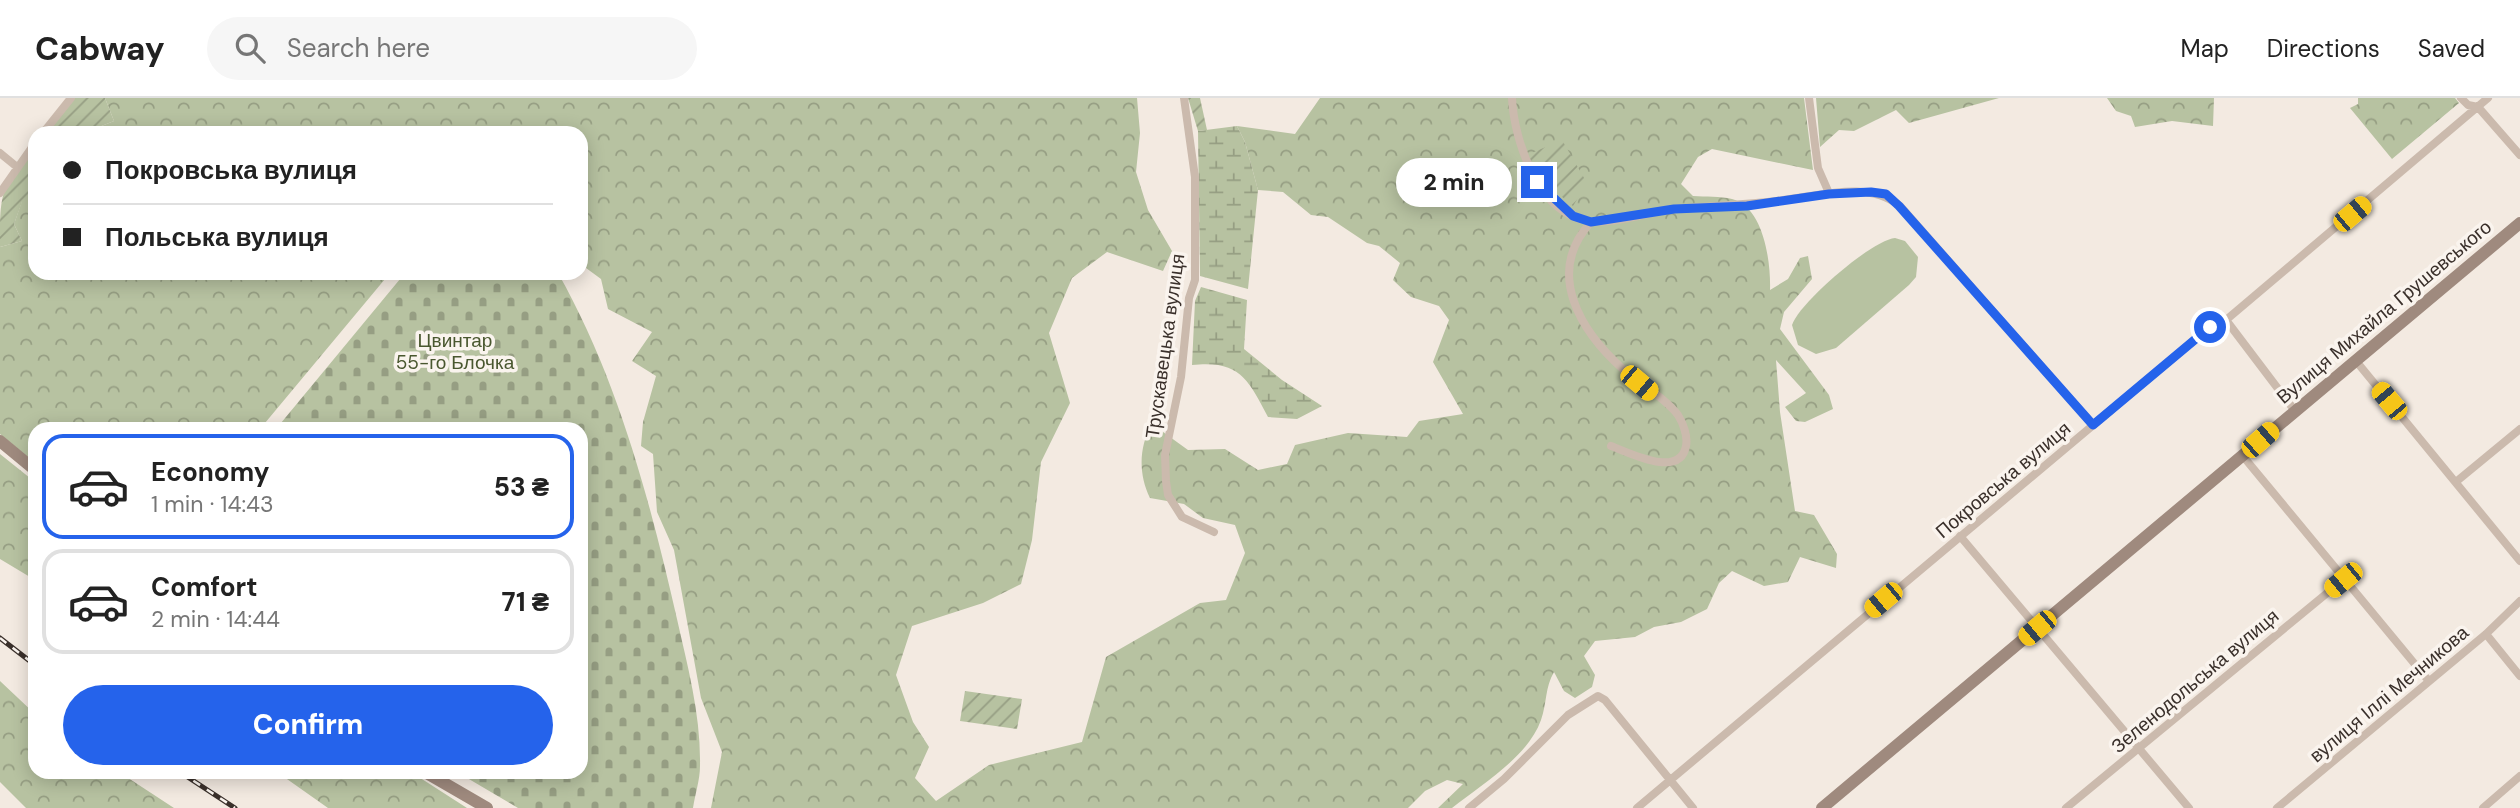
<!DOCTYPE html>
<meta charset="utf-8">
<style>
body{margin:0;font-family:"DM Sans",sans-serif;background:#f6f6f6;color:#222;height:100vh;display:flex;flex-direction:column;font-size:26px;white-space:nowrap}
*{box-sizing:border-box;margin:0}
p{font-size:23px;color:#767676}
.icon{flex:none;width:38px;height:38px;fill:none;stroke:currentColor;stroke-width:2;stroke-linecap:round;stroke-linejoin:round}
.map{position:relative;flex:1;overflow:hidden}
.side{position:absolute;left:28px;top:324px;width:560px;height:357px;display:flex;flex-direction:column;background:#fff;border-radius:21px;box-shadow:0 4px 18px #0003}
.side>*{flex:none}
.hud{position:absolute;left:28px;top:28px;width:560px;height:154px;border-radius:21px;box-shadow:0 4px 18px #0003;display:grid;align-content:center;height:154px;padding:0 35px;background:#fff}
.end{position:absolute;width:32px;height:32px;margin:-16px;border:9px solid #2563eb;background:#fff;box-shadow:0 0 0 4px #fff}
.from{border-radius:50%}
.bubble{position:absolute;height:49px;border-radius:24px;background:#fff;box-shadow:0 4px 18px #0003;font-size:23px;font-weight:800;line-height:49px;text-align:center}
.car{position:absolute;width:21px;height:42px;margin:-21px -10px;border-radius:9px;box-shadow:0 0 5px 2px #0007;background:linear-gradient(#f5c518 24%,#345 0 40%,#f5c518 0 76%,#345 0 86%,#f5c518 0)}
.hud b{display:flex;align-items:center;gap:24px;height:66px;font-size:26px}
.hud b+b{border-top:2px solid #e0e0e0}
.hud i{width:18px;height:18px;background:#222}
ul{padding:12px 0 0;list-style:none}
li{display:flex;align-items:center;gap:21px;height:105px;margin:0 14px 10px;padding:0 21px;border:4px solid #e0e0e0;border-radius:21px}
li div{flex:1}
li b{display:block;font-size:26px}
li em{font-style:normal;font-weight:800}
li.active{border-color:#2563eb}
li>.icon{width:63px;height:63px;stroke-width:1.5}
.primary-button{display:flex;gap:14px;margin-top:auto;padding:14px 35px}
.primary-button a{flex:1;height:80px;border-radius:42px;background:#2563eb;color:#fff;font-size:28px;font-weight:800;line-height:80px;text-align:center}
header{display:flex;align-items:center;gap:42px;box-sizing:border-box;height:98px;padding:0 35px;background:#fff;border-bottom:2px solid #e0e0e0}
header strong{font-size:33px}
nav{display:flex;gap:38px;margin-inline-start:auto;font-size:24px}
.search{width:490px;height:63px;background:#f6f6f6;display:flex;align-items:center;gap:18px;box-sizing:border-box;padding:0 24px;border-radius:38px;color:#767676;font-size:26px}
.map>svg:first-child{display:block}
</style>
<header>
<strong>Cabway</strong>
<div class="search"><svg class="icon" aria-label="search" viewBox="0 0 24 24"><circle cx="10" cy="10" r="6"/><path d="M15 15l6 6"/></svg>Search here</div>
<nav><a>Map</a><a>Directions</a><a>Saved</a></nav>
</header>
<div class="map">
<svg width="2520" height="710" viewBox="0 0 2520 710">
<defs>
<pattern id="forest-crowns" width="20" height="18" patternUnits="userSpaceOnUse" patternTransform="scale(1.75)"><rect width="20" height="18" fill="#b7c2a1"/><path d="M2 6a3 3 0 1 1 6 0M12 15a3 3 0 1 1 6 0" fill="none" stroke="#969e83"/></pattern>
<pattern id="wetland-marsh" width="20" height="14" patternUnits="userSpaceOnUse" patternTransform="scale(1.75)"><rect width="20" height="14" fill="#b7c2a1"/><path d="M1 5h8M5 5V1M11 12h8M15 12V8" fill="none" stroke="#969e83"/></pattern>
<pattern id="cemetery-stones" width="16" height="16" patternUnits="userSpaceOnUse" patternTransform="scale(1.75)"><rect width="16" height="16" fill="#b7c2a1"/><path d="M2 7V4a2 2 0 0 1 4 0v3zM10 15v-3a2 2 0 0 1 4 0v3z" fill="#969e83"/></pattern>
<pattern id="garden-furrows" width="10" height="10" patternUnits="userSpaceOnUse" patternTransform="scale(1.75)"><rect width="10" height="10" fill="#b7c2a1"/><path d="M-1 1l2-2M0 10L10 0M9 11l2-2" fill="none" stroke="#969e83"/></pattern>
</defs>
<rect width="100%" height="100%" fill="#f3eae1"/>
<path fill="#b7c2a1" d="M 1895,140 L 1905,143 L 1918,159 L 1916,179 L 1909,187 L 1836,250 L 1816,256 L 1798,247 L 1792,227 C 1799,205 1872,142 1895,140 Z"/>
<path fill="url(#forest-crowns)" d="M 105,0 L 1137,0 L 1140,35 L 1136,74 L 1148,112 L 1172,153 L 1163,173 L 1107,154 L 1072,180 L 1049,235 L 1070,305 L 1041,364 L 1032,442 L 1021,486 L 983,505 L 912,528 L 896,577 L 913,624 L 929,649 L 915,680 L 936,703 L 989,667 L 1082,644 L 1106,559 L 1200,505 L 1226,502 L 1245,455 L 1235,427 L 1203,420 L 1184,406 L 1150,400 C 1138,376 1139,348 1152,326 L 1188,352 L 1225,351 L 1258,372 L 1287,366 L 1295,347 L 1348,335 L 1407,339 L 1419,323 L 1463,316 L 1433,264 L 1449,222 L 1439,208 L 1411,199 L 1393,182 L 1400,165 L 1379,148 L 1367,145 L 1328,119 L 1311,117 L 1283,94 L 1258,92 L 1245,44 L 1237,28 L 1295,36 L 1320,0 L 1804,0 L 1813,72 L 1712,51 L 1698,59 L 1681,86 L 1693,98 C 1706,99 1720,98 1732,101 C 1764,109 1771,165 1770,192 L 1788,181 L 1800,160 L 1808,158 L 1812,181 L 1784,214 L 1780,231 L 1829,297 L 1833,311 L 1805,324 L 1796,323 L 1785,309 L 1806,295 L 1776,262 L 1780,314 L 1795,413 L 1814,417 L 1837,456 L 1836,470 L 1800,459 L 1788,484 L 1764,488 L 1732,473 L 1719,485 L 1707,511 L 1681,524 L 1654,529 L 1635,539 L 1595,543 L 1584,558 L 1595,577 L 1592,589 L 1575,600 L 1564,593 L 1554,574 C 1545,589 1547,605 1541,622 C 1528,659 1482,686 1452,710 L 1438,710 L 1463,686 L 1447,682 L 1425,693 L 1408,710 L 711,710 L 722,654 L 701,600 L 674,452 L 657,414 L 653,356 L 641,348 L 643,324 L 656,278 L 632,263 L 652,234 L 608,211 L 601,181 L 586,170 L 581,139 L 581,35 L 84,35 L 114,23 Z
M 1816,0 L 1999,0 L 1909,25 L 1896,12 L 1854,33 L 1839,32 L 1820,49 Z
M 2107,0 L 2214,0 L 2213,28 L 2172,23 L 2135,29 L 2131,18 L 2116,13 Z
M 2358,0 L 2455,0 L 2459,5 L 2392,61 L 2350,10 L 2358,6 Z
M 22,103 L 35,104 L 35,175 L 390,175 L 260,331 L 35,331 L 35,365 L 0,336 L 0,149 L 22,143 L 14,126 Z
M 0,356 L 35,384 L 35,482 L 0,461 Z
M 0,583 L 35,616 L 35,674 L 119,674 L 174,710 L 26,710 L 0,684 Z
M 277,674 L 411,674 L 467,710 L 328,710 Z"/>
<path fill="url(#wetland-marsh)" d="M 1237,28 L 1245,44 L 1258,92 L 1248,191 L 1200,178 L 1198,33 Z
M 1201,189 L 1247,202 L 1244,251 L 1282,282 L 1322,308 L 1297,321 L 1268,319 C 1248,281 1240,262 1192,267 L 1195,203 Z"/>
<path fill="url(#cemetery-stones)" d="M 405,175 L 558,175 C 618,281 650,403 677,521 C 688,570 701,618 700,668 C 700,682 695,696 693,710 L 518,710 L 457,674 L 581,674 L 581,331 L 276,331 Z"/>
<path fill="url(#garden-furrows)" d="M 75,0 L 105,0 L 114,23 L 84,35 L 45,35 Z
M 1188,0 L 1200,0 L 1207,32 L 1198,33 Z
M 1562,42 L 1587,85 L 1573,108 L 1537,78 L 1527,57 Z
M 35,47 L 35,104 L 22,104 L 14,126 L 22,143 L 0,149 C 0,96 0,88 35,47 Z
M 965,593 L 1022,601 L 1017,631 L 960,623 Z"/>
<g fill="none" stroke-linecap="round" stroke-linejoin="round">
<path stroke="#cbbaad" stroke-width="8" d="M 1184,0 L 1195,79 L 1195,182 L 1189,200 L 1181,279 L 1165,357 L 1166,383 L 1168,397 L 1182,419 L 1214,434
M 1512,0 C 1514,43 1539,117 1589,123 C 1612,127 1650,114 1674,111 C 1715,107 1756,107 1797,100 C 1831,95 1871,85 1900,108 L 2093,327
M 1809,0 L 1818,70 L 1829,95
M 2461,0 L 2468,7 L 2478,9 L 2520,57
M 43,35 L 71,0
M 0,55 L 17,69
M 0,95 L 35,45
M 1591,124 C 1544,175 1581,234 1624,272 C 1641,286 1665,300 1678,317 C 1683,325 1688,338 1686,348 C 1680,381 1630,355 1611,348
M 2226,222 L 2295,313
M 2356,263 L 2520,463
M 2242,357 L 2428,582
M 2457,383 L 2520,331
M 1960,438 L 2189,710
M 2486,536 L 2520,578
M 1469,710 L 1504,681 L 1568,617 L 1598,598 L 1605,602 L 1693,710
M 1637,710 L 2210,229 L 2226,222 L 2488,0
M 2066,710 L 2343,482
M 2277,710 L 2486,536 L 2520,503
M 2483,710 L 2520,678"/>
<path stroke="#9f8a7e" stroke-width="12" d="M 0,343 L 35,372
M 425,674 L 487,710
M 1822,710 L 2520,125"/>
<g stroke="#3a302b" stroke-width="5">
<path id="rail" d="M 0,540 L 35,567
M 180,674 L 235,710"/>
</g>
<use href="#rail" stroke="#faf4ee" stroke-width="2.5" stroke-dasharray="8" stroke-linecap="butt"/>
</g>
<g fill="none" stroke-linecap="round" stroke-linejoin="round">
<path stroke="#2563eb" stroke-width="9" d="M 1537,84 L 1573,118 L 1591,124 L 1674,111 L 1747,108 L 1829,96 L 1871,94 L 1886,96 L 1899,108 L 2093,327 L 2210,229"/>
</g>
<g text-anchor="middle" dominant-baseline="central" stroke-width="7" stroke-linejoin="round" paint-order="stroke">
<g font-size="19" fill="#3a302b" stroke="#faf4ee">
<text transform="translate(2384 214) rotate(-40)">Вулиця Михайла Грушевського</text>
<text transform="translate(1165 248) rotate(-82)">Трускавецька вулиця</text>
<text transform="translate(2003 382) rotate(-40)">Покровська вулиця</text>
<text transform="translate(2195 583) rotate(-40)">Зеленодольська вулиця</text>
<text transform="translate(2389 596) rotate(-40)">вулиця Іллі Мечникова</text>
</g>
<g font-size="19" fill="#49572f" stroke="#faf4ee">
<text x="455" y="242">Цвинтар<tspan x="455" dy="22">55-го Блочка</tspan></text>
</g>
</g>
</svg>
<i class="end from" style="left:2210px;top:229px"></i>
<i class="end" style="left:1537px;top:84px"></i>
<div class="bubble" style="left:1396px;top:60px;width:116px">2 min</div>
<i class="car" style="left:2352px;top:116px;rotate:50deg"></i>
<i class="car" style="left:1639px;top:285px;rotate:130deg"></i>
<i class="car" style="left:2389px;top:303px;rotate:320deg"></i>
<i class="car" style="left:2260px;top:342px;rotate:49deg"></i>
<i class="car" style="left:2343px;top:482px;rotate:231deg"></i>
<i class="car" style="left:1883px;top:502px;rotate:230deg"></i>
<i class="car" style="left:2037px;top:530px;rotate:230deg"></i>
<div class="hud">
<b><i class="from"></i>Покровська вулиця</b>
<b><i></i>Польська вулиця</b>
</div>
<section class="side">
<ul>
<li class="active"><svg class="icon" aria-label="car" viewBox="0 0 24 24"><path d="M5 17H2v-5l4-1 3-4h7l3 4 3 1v5h-3M9 17h6M6 11h13"/><circle cx="7" cy="17" r="2"/><circle cx="17" cy="17" r="2"/></svg><div><b>Economy</b><p>1 min · 14:43</p></div><em>53 ₴</em></li>
<li><svg class="icon" aria-label="car" viewBox="0 0 24 24"><path d="M5 17H2v-5l4-1 3-4h7l3 4 3 1v5h-3M9 17h6M6 11h13"/><circle cx="7" cy="17" r="2"/><circle cx="17" cy="17" r="2"/></svg><div><b>Comfort</b><p>2 min · 14:44</p></div><em>71 ₴</em></li>
</ul>
<div class="primary-button"><a>Confirm</a></div>
</section>
</div>
